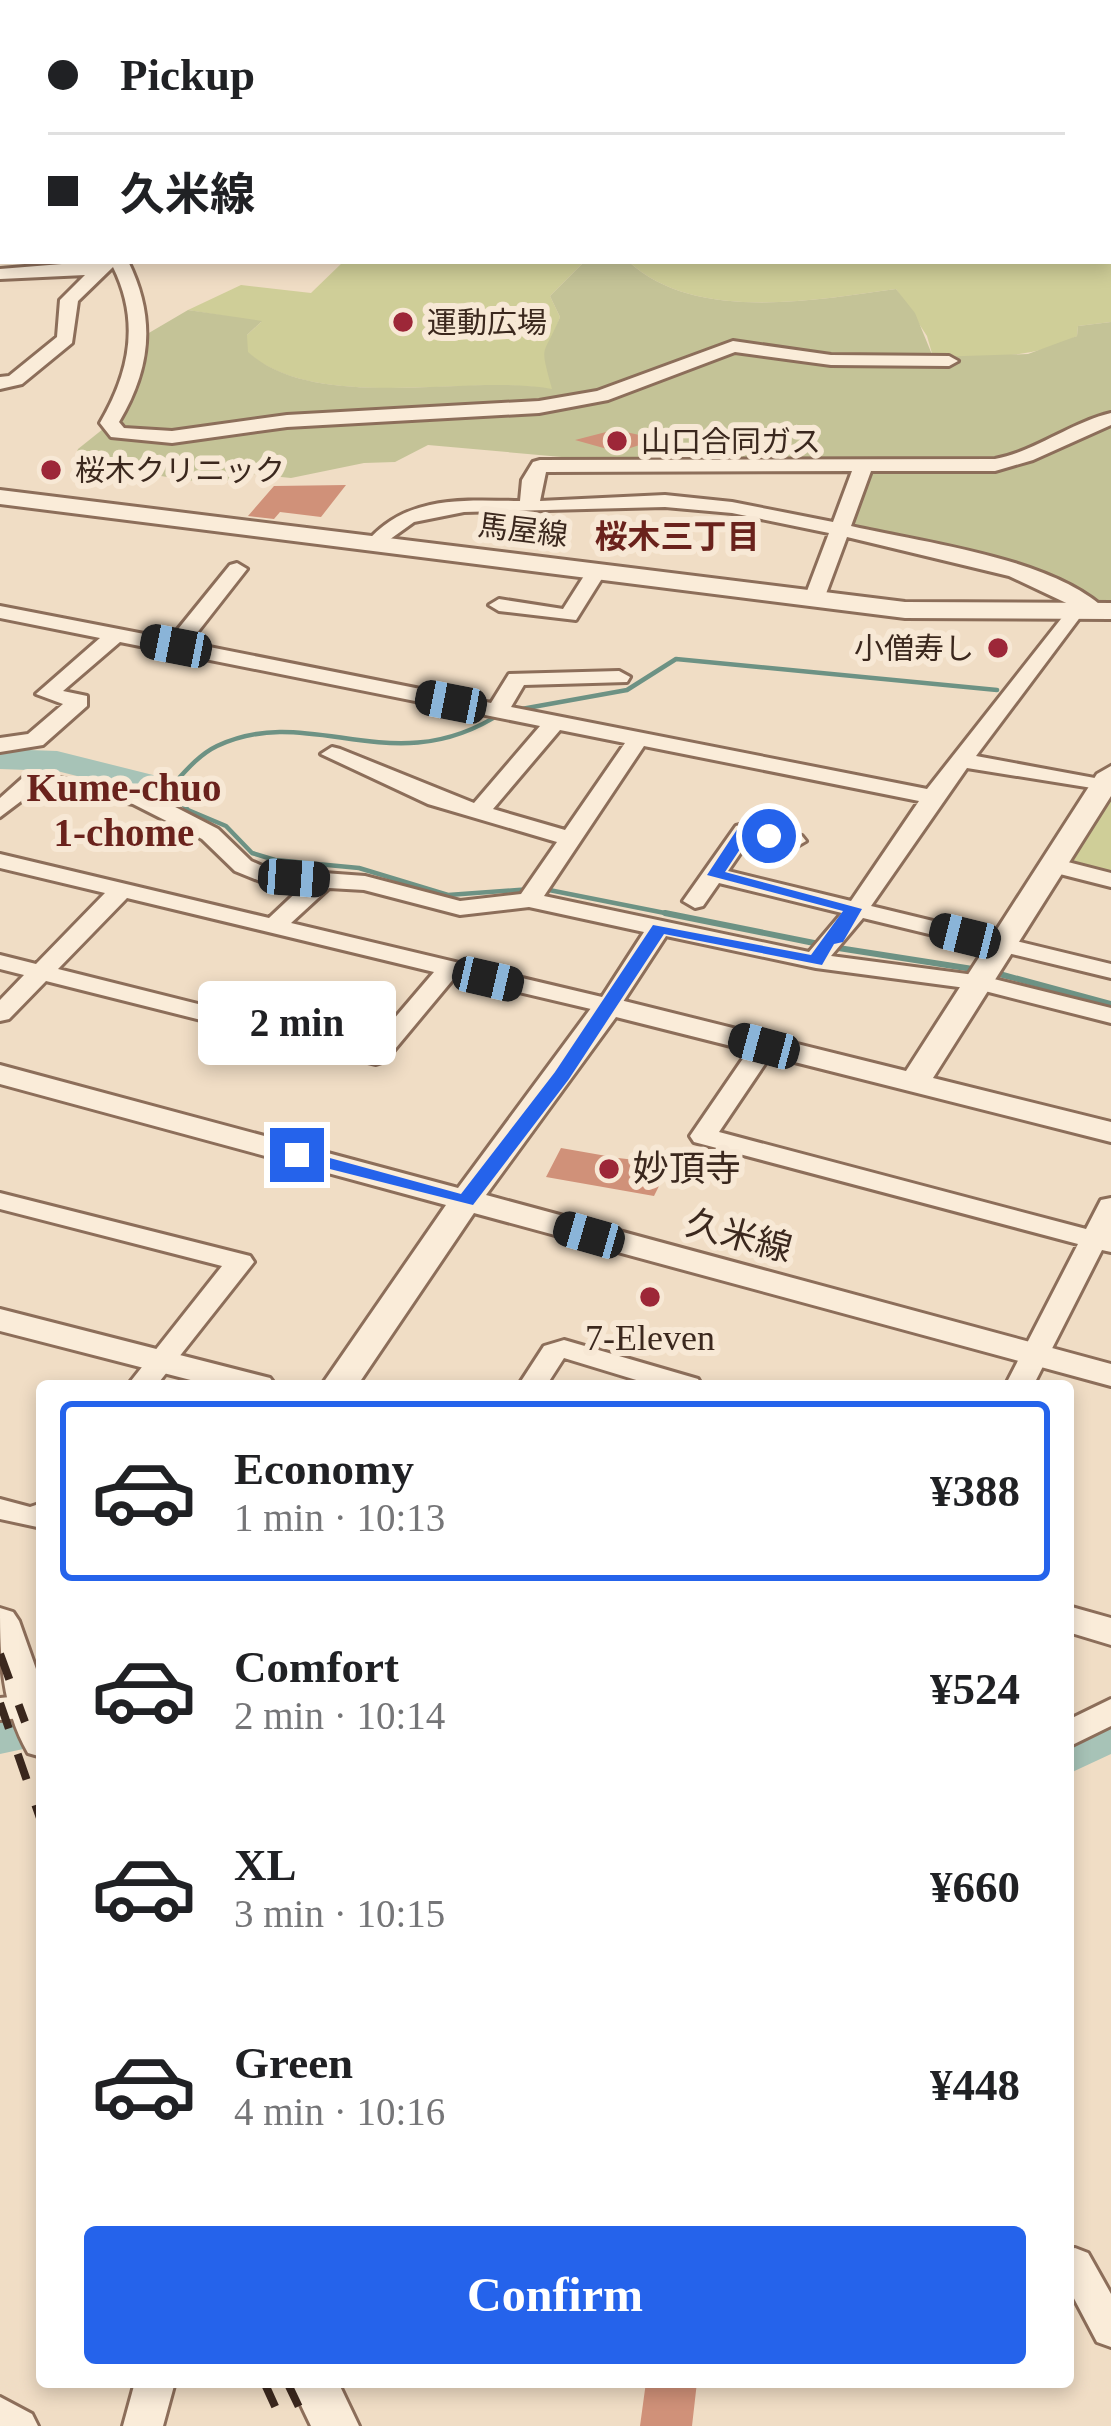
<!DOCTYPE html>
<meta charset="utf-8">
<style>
body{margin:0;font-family:"Times New Roman","Noto Sans JP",serif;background:#f2f2f2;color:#202124;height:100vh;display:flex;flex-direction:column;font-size:45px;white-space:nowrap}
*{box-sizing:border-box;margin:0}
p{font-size:39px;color:#757577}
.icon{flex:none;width:66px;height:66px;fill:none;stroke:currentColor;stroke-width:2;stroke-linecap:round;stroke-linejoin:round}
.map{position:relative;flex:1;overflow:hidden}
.side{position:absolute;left:36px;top:1380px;width:1038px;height:1008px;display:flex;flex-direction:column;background:#fff;border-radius:12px;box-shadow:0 6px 18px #0003}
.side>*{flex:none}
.top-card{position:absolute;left:0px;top:0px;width:1113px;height:264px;box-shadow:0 6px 18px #0003;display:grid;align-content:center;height:264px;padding:0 48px;background:#fff}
.end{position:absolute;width:54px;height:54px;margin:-27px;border:15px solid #2563eb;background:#fff;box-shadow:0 0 0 6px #fff}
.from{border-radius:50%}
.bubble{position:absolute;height:84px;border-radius:12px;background:#fff;box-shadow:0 6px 18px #0003;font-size:39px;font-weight:700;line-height:84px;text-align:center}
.car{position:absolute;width:36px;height:72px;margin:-36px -18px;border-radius:15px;box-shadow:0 0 9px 3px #0007;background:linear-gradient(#222 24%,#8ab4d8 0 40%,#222 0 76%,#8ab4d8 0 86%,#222 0)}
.top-card b{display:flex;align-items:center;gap:42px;height:114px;font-size:45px}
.top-card b+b{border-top:3px solid #e0e0e0}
.top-card i{width:30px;height:30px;background:#202124}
ul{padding:21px 0 0;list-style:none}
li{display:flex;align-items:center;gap:36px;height:180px;margin:0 24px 18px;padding:0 24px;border:6px solid transparent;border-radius:12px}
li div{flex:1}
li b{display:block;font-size:45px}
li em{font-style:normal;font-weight:700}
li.selected{border-color:#2563eb}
li>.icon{width:108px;height:108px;stroke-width:1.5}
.primary-button{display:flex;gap:24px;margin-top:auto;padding:24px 48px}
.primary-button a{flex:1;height:138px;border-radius:12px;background:#2563eb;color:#fff;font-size:48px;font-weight:700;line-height:138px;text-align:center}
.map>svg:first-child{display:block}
</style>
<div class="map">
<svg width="1111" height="2426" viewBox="0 0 1111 2426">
<rect width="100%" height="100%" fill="#f0ddc5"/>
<path fill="#cfce98" d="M 1111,58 L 1111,322 L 1078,326 L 1077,336 C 1031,360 983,357 933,357 L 927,336 L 896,289 C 815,300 694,323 628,261 L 1110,261 Z
M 344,261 L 585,261 L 550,296 L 560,317 L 555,331 L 553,390 C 470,373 317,414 247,352 L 247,335 L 261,322 L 188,310 L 241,285 L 311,293 Z
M 1111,800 L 1111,873 L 1071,863 Z"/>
<path fill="#c4c397" d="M 585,261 L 628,261 C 694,323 815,300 896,289 L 915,313 L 933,357 L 1028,354 L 1077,336 L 1078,326 L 1111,322 L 1111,605 L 1096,607 L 1076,589 L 844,530 L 869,468 L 584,459 L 428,445 L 395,462 L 364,463 L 291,478 L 252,474 L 214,484 L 141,473 L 97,474 L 75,458 L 78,449 L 108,425 L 142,337 L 188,310 L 262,321 L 247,335 L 248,352 C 317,414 469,373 552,389 C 539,341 543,359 560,317 L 550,296 Z"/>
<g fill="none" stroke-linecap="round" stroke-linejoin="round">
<path stroke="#6d9284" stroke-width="4.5" d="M 516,710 L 627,690 L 676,659 L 997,690
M 503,712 C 393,785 313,701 217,746 C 198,755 183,774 169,789 L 188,810 L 226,826 L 252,853 L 275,860 L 359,868 L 448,895 L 531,889
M 544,889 L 680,916"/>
<path stroke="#6d9284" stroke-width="6" d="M 665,913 L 819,944
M 832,947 L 979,970
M 992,972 L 1111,1004"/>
<path fill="#a7c3b7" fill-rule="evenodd" d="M 0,749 L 57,751 L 181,782 L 185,789 L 169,799 L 57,771 L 0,769 Z
M 42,1711 L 42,1745 L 0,1754 L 0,1720 Z
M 1111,1715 L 1111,1754 L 1068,1774 L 1068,1735 Z"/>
</g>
<path fill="#d09179" d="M 610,431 L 621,431 L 658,439 L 618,452 L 575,440 Z
M 346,485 L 321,517 L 280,512 L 274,519 L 248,516 L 274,486 Z
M 561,1148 L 618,1158 L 670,1164 L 654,1196 L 546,1177 Z
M 646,2382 L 697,2382 L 692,2426 L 640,2426 Z"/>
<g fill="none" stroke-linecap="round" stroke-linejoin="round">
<g stroke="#8c6e5a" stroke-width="6">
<path id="minor" d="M 79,0 L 93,0 L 93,3 L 79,3 Z
M 174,0 L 188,0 L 188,3 L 174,3 Z
M 275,0 L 289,0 L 289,3 L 275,3 Z
M 359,0 L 373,0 L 374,3 L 360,3 Z
M 0,34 L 3,34 L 3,42 L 0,42 Z
M 3,105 L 3,115 L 0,116 L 0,106 Z
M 99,261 L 128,261 C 156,318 151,368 119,422 L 124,428 L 172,431 L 287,415 L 539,401 L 597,391 L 733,341 L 831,355 L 949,356 L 958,361 L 949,366 L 831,365 L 735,352 L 608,400 L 539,413 L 287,427 L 172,443 L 111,437 L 100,423 C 130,372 140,321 113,267 L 78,301 L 72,343 L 22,384 L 0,389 L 0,377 L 9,376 L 57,337 L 60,300 L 85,275 L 0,279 L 0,269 Z
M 1111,413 L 1111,425 L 1033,460 L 995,471 L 871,471 L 851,526 C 924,543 1055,558 1108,612 L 1098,618 L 1084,612 L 976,756 L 1111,781 L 1111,791 L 967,768 L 871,906 L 1111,964 L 1111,978 L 863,918 L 831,956 L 982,976 L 1111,1008 L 1111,1023 L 981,990 L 816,968 L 666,936 L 617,1011 L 608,1013 L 455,977 L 385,1061 L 376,1064 L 46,981 L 9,1019 L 0,1021 L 0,1000 L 24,975 L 0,969 L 0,955 L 36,964 L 105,893 L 0,868 L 0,854 L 269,918 L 303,886 L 265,883 L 235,871 L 202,839 L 133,804 L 41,786 L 0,817 L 0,798 L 28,773 L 148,793 L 218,829 L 251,861 L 269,869 L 365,876 L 460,901 L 521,894 L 557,842 L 428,804 L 321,754 L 332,747 L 340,749 L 474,803 L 540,726 L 120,642 L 63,691 L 87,696 L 87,706 L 43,745 L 0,752 L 0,738 L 28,734 L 63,704 L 36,694 L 100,638 L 0,618 L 0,606 L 170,639 L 230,565 L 237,563 L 247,569 L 189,643 L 491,703 L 509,674 L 619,671 L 630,677 L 627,682 L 524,685 L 511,707 L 927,789 L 1068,610 L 1079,609 L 1009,576 L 847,537 L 824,599 L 814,605 L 807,603 L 804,599 L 829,533 L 732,513 L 665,507 L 464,512 L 414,522 L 375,550 L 365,544 C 405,495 462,500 520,501 L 522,480 L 533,462 L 540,460 L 995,459 C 1036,451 1070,423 1111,413 ZM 852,471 L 833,522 L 732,502 L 665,495 L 540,501 L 546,472 ZM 560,730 L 625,743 L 565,830 L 493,809 ZM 644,746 L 919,801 L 851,901 L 728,871 L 750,839 L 794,848 L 806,841 L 802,836 L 744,824 L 736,826 L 683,901 L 695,908 L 703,906 L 719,883 L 842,913 L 809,952 L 544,896 ZM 329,888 L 364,890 L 460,915 L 529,907 L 644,932 L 602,997 L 291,923 ZM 127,898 L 434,972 L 370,1047 L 58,969 Z
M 596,566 L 606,572 L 576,620 L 499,611 L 489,605 L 499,599 L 563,609 L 589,568 Z
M 1056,859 L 1111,873 L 1111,887 L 1048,871 L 1044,866 Z
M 764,1038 L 777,1046 L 719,1132 L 1086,1229 L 1101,1200 L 1111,1198 L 1111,1252 L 1102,1250 L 1033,1386 L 1005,1386 L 1078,1244 L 694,1142 L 690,1136 L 755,1041 Z
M 0,1193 L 250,1256 L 254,1262 L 156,1386 L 127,1386 L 222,1266 L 0,1209 Z
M 564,1340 L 698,1379 L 702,1386 L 656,1386 L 564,1358 L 546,1386 L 518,1386 L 544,1346 Z
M 0,1499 L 30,1507 L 42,1503 L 42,1528 L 0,1519 Z
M 42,1694 L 42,1716 L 0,1720 L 0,1698 Z
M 1111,1699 L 1111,1726 L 1068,1747 L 1068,1720 Z
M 1075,2248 L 1088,2253 L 1111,2294 L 1111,2347 L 1097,2342 L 1068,2287 L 1068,2250 Z
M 135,2382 L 175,2382 L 163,2426 L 123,2426 Z
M 0,2397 L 32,2414 L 38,2426 L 0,2426 Z"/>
</g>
<g stroke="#8c6e5a" stroke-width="6">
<path id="tertiary" d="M 368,0 L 391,0 L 393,3 L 370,3 Z
M 718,0 L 747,0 L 716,3 Z
M 1024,0 L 1094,0 L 1096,3 L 1026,3 Z
M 1111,0 L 1111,10 L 1110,10 L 1110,3 L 1103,3 Z
M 0,490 L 905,602 L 1111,603 L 1111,619 L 905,618 L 0,504 Z
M 1111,766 L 1111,796 L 933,1078 L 1111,1122 L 1111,1142 L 616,1017 L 486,1195 L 1111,1364 L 1111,1386 L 474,1213 L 357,1386 L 321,1386 L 446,1205 L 0,1084 L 0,1065 L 458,1188 L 597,1000 L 608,997 L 906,1071 L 1097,774 Z
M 0,1309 L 270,1378 L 276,1386 L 214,1386 L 0,1331 Z
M 1068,1606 L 1111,1618 L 1111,1645 L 1068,1632 Z
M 0,1608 L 13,1612 L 19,1621 L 42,1686 L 42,1757 L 28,1753 C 2,1707 0,1659 0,1608 Z
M 290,2382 L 338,2382 L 359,2426 L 311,2426 Z"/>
</g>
<use href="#minor" fill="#faecd9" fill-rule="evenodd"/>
<use href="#tertiary" fill="#faecd9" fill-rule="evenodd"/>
<path stroke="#3b281e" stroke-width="8" stroke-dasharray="27 27" stroke-linecap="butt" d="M 0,1654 L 25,1722
M 0,1703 L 42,1824
M 264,2382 L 284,2426
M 287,2382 L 308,2426"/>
</g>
<path fill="#2563eb" d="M 744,826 L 777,836 L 769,841 L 748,837 L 725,872 L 862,909 L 843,942 L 834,944 L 822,965 L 664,934 L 569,1079 L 473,1205 L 290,1159 L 290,1151 L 297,1149 L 461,1194 L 555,1072 L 653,925 L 811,955 L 843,911 L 707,875 L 738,828 Z"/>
<g fill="#9d2738" stroke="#f7e8d5" stroke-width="4.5">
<circle cx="403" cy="322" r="12"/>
<circle cx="617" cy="441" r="12"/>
<circle cx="51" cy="470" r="12"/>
<circle cx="998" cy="648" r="12"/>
<circle cx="609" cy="1169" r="12"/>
<circle cx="650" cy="1297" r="12"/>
</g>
<g text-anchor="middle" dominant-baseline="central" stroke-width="12" stroke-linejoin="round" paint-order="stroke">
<g font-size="30" fill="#3b281e" stroke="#f7e8d5" text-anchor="start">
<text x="427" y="322">運動広場</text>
<text x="641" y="441">山口合同ガス</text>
<text x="75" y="470">桜木クリニック</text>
<text x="974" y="648" text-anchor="end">小僧寿し</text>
</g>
<g font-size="30" fill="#3b281e" stroke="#f7e8d5">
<text transform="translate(523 530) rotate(7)">馬屋線</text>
</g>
<g font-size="33" font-weight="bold" fill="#6a221c" stroke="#f7e8d5">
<text x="677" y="537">桜木三丁目</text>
</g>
<g font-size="36" fill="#3b281e" stroke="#f7e8d5" text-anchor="start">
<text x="633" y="1169">妙頂寺</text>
<text x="650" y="1338" text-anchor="middle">7-Eleven</text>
</g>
<g font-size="36" fill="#3b281e" stroke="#f7e8d5">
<text transform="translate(739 1236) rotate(15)">久米線</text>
</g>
<g font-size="39" font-weight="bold" fill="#6a221c" stroke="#f7e8d5">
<text x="124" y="787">Kume-chuo<tspan x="124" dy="45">1-chome</tspan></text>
</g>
</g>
</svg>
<i class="end from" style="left:769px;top:836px"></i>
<i class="end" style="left:297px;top:1155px"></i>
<div class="bubble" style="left:198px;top:981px;width:198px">2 min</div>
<i class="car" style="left:176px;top:646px;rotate:281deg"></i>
<i class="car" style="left:451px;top:702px;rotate:281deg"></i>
<i class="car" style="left:294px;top:878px;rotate:94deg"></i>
<i class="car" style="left:965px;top:936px;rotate:284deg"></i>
<i class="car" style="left:488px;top:979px;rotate:103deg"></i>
<i class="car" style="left:764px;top:1046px;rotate:285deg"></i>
<i class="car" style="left:589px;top:1235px;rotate:286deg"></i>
<div class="top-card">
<b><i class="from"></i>Pickup</b>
<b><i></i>久米線</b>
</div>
<section class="side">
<ul>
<li class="selected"><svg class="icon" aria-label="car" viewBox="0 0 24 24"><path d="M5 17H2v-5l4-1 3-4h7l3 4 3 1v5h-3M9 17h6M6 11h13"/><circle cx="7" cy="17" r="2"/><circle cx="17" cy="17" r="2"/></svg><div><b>Economy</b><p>1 min · 10:13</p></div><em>¥388</em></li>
<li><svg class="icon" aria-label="car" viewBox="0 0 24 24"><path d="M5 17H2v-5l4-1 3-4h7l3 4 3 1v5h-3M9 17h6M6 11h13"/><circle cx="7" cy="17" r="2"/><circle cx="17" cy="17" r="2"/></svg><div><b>Comfort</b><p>2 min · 10:14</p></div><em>¥524</em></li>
<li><svg class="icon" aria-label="car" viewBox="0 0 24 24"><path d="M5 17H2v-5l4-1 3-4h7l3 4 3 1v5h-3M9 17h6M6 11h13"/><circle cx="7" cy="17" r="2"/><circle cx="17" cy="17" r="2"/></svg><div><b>XL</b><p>3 min · 10:15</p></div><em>¥660</em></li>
<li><svg class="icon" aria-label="car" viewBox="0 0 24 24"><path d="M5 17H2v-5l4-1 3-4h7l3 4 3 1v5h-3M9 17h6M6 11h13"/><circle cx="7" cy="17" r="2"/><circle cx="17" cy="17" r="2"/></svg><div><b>Green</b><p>4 min · 10:16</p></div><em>¥448</em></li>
</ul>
<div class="primary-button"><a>Confirm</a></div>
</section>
</div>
